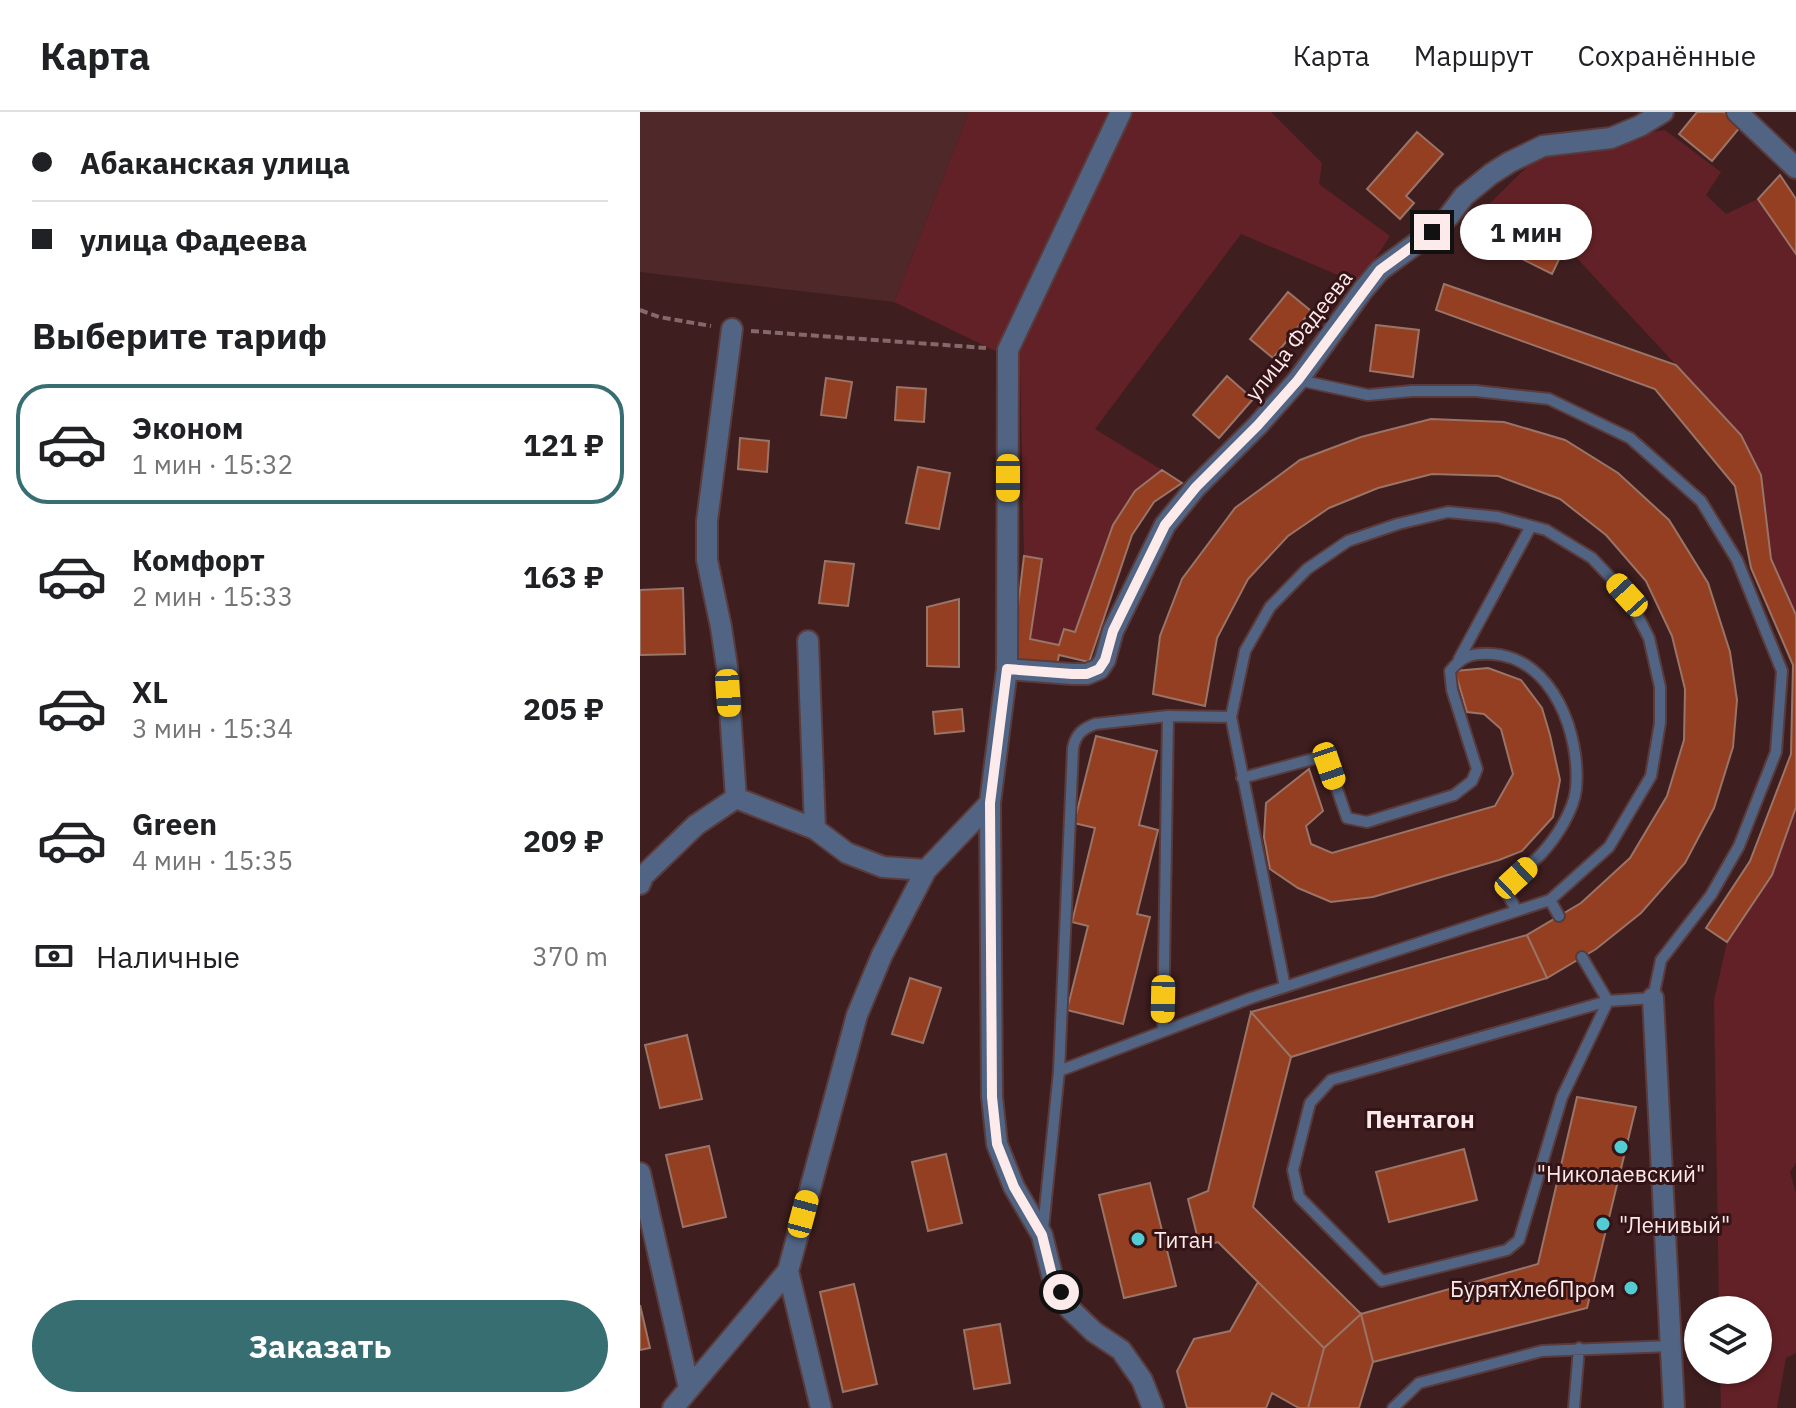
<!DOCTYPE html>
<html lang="ru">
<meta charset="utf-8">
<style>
body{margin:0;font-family:"IBM Plex Sans",sans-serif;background:#f2f2f2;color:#202124;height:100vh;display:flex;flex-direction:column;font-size:30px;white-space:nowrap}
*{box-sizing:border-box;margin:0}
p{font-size:26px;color:#757577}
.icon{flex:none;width:44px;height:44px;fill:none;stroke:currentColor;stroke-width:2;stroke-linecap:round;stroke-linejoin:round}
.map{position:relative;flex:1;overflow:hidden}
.details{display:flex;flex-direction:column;background:#fff;width:640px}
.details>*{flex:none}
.top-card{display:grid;align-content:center;height:176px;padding:0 32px;background:#fff}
.buttons{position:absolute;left:1044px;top:1184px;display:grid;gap:16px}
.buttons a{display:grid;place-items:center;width:88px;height:88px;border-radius:50%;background:#fff;box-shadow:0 2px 6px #0004;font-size:40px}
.end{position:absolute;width:36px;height:36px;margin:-18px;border:10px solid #fdeaea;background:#111;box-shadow:0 0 0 4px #111}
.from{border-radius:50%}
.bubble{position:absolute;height:56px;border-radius:28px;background:#fff;box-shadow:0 2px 6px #0004;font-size:26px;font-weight:800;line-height:56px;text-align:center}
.car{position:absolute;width:24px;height:48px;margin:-24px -12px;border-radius:10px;box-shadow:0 0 6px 2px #0007;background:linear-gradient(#f5c518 24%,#345 0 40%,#f5c518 0 76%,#345 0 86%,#f5c518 0)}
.top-card b{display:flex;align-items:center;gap:28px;height:76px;font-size:30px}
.top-card b+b{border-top:2px solid #e0e0e0}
.top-card i{width:20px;height:20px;background:#202124}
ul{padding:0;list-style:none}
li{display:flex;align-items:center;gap:24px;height:120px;margin:0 16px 12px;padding:0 16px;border:4px solid transparent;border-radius:32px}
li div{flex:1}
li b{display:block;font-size:30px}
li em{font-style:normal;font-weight:800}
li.active{border-color:#366e72}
li>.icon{width:72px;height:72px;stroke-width:1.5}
h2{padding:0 32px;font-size:36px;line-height:96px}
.pay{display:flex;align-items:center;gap:20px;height:88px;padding:0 32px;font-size:30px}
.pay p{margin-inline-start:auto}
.primary-button{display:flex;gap:16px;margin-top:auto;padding:16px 32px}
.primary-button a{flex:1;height:92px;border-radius:48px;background:#366e72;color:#fff;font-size:32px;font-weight:800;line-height:92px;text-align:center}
header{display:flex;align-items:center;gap:48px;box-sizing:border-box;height:112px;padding:0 40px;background:#fff;border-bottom:2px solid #e0e0e0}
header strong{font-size:38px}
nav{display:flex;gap:44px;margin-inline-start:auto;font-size:28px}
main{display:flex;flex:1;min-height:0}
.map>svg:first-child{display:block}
</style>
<header>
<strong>Карта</strong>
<nav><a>Карта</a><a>Маршрут</a><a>Сохранённые</a></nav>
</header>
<main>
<section class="details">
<div class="top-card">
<b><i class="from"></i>Абаканская улица</b>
<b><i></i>улица Фадеева</b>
</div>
<h2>Выберите тариф</h2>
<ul>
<li class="active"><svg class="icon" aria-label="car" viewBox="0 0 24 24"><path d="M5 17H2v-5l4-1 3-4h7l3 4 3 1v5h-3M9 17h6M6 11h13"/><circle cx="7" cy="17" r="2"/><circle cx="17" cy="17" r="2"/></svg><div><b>Эконом</b><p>1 мин · 15:32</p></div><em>121 ₽</em></li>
<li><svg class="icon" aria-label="car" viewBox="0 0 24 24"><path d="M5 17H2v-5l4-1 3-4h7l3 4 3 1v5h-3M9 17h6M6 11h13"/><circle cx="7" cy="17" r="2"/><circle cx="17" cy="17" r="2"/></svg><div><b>Комфорт</b><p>2 мин · 15:33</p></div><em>163 ₽</em></li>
<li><svg class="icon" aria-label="car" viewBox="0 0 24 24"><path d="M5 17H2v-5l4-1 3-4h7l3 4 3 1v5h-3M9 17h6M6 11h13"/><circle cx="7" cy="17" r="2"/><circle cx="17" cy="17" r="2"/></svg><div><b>XL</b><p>3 мин · 15:34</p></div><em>205 ₽</em></li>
<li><svg class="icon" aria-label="car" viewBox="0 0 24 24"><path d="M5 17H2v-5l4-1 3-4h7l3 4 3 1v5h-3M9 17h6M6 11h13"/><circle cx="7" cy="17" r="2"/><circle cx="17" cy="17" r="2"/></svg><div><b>Green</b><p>4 мин · 15:35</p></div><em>209 ₽</em></li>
</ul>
<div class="pay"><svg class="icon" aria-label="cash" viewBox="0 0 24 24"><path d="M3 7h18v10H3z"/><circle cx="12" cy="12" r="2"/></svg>Наличные<p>370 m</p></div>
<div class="primary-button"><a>Заказать</a></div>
</section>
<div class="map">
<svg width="1156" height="1296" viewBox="0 0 1156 1296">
<rect width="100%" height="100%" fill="#3f1e1f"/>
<path fill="#4f282a" d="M 0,0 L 329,0 L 254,190 L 0,160 Z"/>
<path fill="#622126" d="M 329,0 L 631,0 L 682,51 L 679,72 L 750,124 L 719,172 L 601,122 L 455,317 L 522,358 L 495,379 L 473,413 L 435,520 L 424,518 L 419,533 L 390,527 L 402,448 L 384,444 L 380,251 L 254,190 Z
M 1025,18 L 1081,60 L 1066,83 L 1086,102 L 1118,87 L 1156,142 L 1156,503 L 1131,447 L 1121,363 L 1101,323 L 933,142 L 843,98 L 903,39 Z
M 1156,695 L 1156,1051 L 1150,1060 L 1156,1081 L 1156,1241 L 1146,1246 L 1137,1296 L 1081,1296 L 1080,1258 L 1118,1258 L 1118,1198 L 1079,1198 L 1074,888 L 1087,830 L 1132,763 Z"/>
<path fill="#943f22" stroke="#997467" stroke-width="2" d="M 1057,0 L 1084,0 L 1101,14 L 1072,49 L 1039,22 Z
M 777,20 L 803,42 L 766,84 L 774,91 L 760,107 L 727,77 Z
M 1140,63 L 1156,87 L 1156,142 L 1118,87 Z
M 868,109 L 924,137 L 912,162 L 856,134 Z
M 804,172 L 1036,253 L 1101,323 L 1121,363 L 1131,447 L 1156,503 L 1156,695 L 1132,763 L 1087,830 L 1066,816 L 1110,749 L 1151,642 L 1153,553 L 1111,456 L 1095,374 L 1015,277 L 796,198 Z
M 648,180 L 671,199 L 633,246 L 610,227 Z
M 736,213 L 779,218 L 773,265 L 730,259 Z
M 587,264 L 613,287 L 579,326 L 553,303 Z
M 186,266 L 212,270 L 206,306 L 181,303 Z
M 257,275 L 286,277 L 284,310 L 255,308 Z
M 791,307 L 864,310 L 925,328 L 978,361 L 1029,408 L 1068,471 L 1090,540 L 1097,588 L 1093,635 L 1074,696 L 1045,751 L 1001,801 L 956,837 L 907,866 L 887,823 L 941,791 L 990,746 L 1027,684 L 1044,628 L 1045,577 L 1032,524 L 1006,469 L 966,423 L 920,387 L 858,364 L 792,362 L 738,376 L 689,396 L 648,424 L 608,467 L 577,526 L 565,594 L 513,582 L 520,524 L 542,467 L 595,396 L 660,348 L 721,325 Z
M 100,326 L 129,329 L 127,360 L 98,357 Z
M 278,355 L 310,361 L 299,417 L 266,411 Z
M 522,358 L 542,371 L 514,390 L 492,423 L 449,550 L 419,543 L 416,558 L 371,552 L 384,444 L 402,447 L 390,527 L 419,533 L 424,517 L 435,520 L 473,413 L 495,379 Z
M 185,449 L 214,452 L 208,494 L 179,491 Z
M 43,476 L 45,542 L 0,543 L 0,478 Z
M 319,487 L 319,555 L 287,554 L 287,495 Z
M 848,556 L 881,568 L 902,596 L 910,623 L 920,668 L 913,705 L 882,739 L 859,748 L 733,785 L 691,790 L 658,776 L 630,757 L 624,725 L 626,691 L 669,657 L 683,699 L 666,714 L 671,732 L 692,741 L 855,694 L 873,662 L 861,617 L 844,602 L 827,600 L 815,559 Z
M 322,597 L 324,619 L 295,622 L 293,600 Z
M 456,624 L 517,639 L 499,713 L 518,718 L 497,802 L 510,805 L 483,912 L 427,898 L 448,814 L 432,810 L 455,716 L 434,711 Z
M 887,823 L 907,866 L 651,945 L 611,900 Z
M 270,866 L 301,876 L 283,931 L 252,922 Z
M 611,900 L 651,945 L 613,1095 L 721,1202 L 684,1236 L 578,1130 L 560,1135 L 548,1087 L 568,1079 Z
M 47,923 L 62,987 L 20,996 L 5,933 Z
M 937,985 L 996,995 L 947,1196 L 733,1250 L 721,1202 L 898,1152 Z
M 69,1034 L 86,1105 L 43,1115 L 26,1043 Z
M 824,1037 L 837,1088 L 749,1110 L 736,1060 Z
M 306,1042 L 322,1111 L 288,1119 L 272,1050 Z
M 510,1071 L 536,1174 L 484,1186 L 459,1083 Z
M 618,1170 L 684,1236 L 668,1296 L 659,1296 L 632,1281 L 626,1296 L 547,1296 L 537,1259 L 554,1227 L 590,1219 Z
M 214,1172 L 237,1272 L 203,1280 L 180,1180 Z
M 0,1193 L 10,1236 L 0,1238 Z
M 721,1202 L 733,1250 L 719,1296 L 668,1296 L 684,1236 Z
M 360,1212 L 370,1271 L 334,1277 L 324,1218 Z"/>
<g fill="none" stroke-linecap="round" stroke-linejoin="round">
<g stroke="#5a3b3b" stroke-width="14">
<path id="lane" d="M 658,268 L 728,283 L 772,279 L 836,279 L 909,287 L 990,326 L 1061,389 L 1097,448 L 1142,559 L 1136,640 L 1099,734 L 1071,783 L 1021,848 L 1013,886 L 968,889 L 691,968 L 670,991 L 653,1058 L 659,1085 L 742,1169 L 867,1138 L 879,1128 L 922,985 L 968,889 L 942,845
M 819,547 L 891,414
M 602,666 L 680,645 L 689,654 L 707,706 L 727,710 L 814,683 L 832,669 L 837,657 L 812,578 L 810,559 C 822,544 832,541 852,542 C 914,546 941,624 936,677 C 934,698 916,726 902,741 C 894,750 883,757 876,766 C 873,771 871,778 868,783 L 877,799
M 910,788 L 919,804
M 523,919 L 528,604
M 419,959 L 433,636 C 436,622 442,617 455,612 L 528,604 L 591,605
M 403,1117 L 419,959 L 611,886 L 910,788 L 969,735 L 1011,664 L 1020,611 L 1020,575 L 1009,526 L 987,483 L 952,446 L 906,418 L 858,405 L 808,400 L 758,412 L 708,429 L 667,457 L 630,495 L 605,539 L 591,605 L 645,875
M 753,1296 L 779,1271 L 902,1239 L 1031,1234
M 934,1296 L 939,1236"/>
</g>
<g stroke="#5a3b3b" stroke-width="24">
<path id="street" d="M 481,0 L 368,238 L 367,557 L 350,691 L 352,985 L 357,1032 L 374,1075 L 402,1123 L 412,1163 L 430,1197 L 454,1220 L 481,1238 L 502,1268 L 513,1296
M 1097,0 L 1156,56
M 92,217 L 67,409 L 67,448 L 81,515 L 87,555 L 96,686
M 168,529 L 175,717
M 367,557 L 432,562 L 447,562 L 459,557 L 465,548 L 473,519 L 525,413 L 556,375 L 618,313 L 658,268 L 723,178 L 740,158 L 792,120 L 809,104 L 824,84 L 851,62 L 870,50 L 903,34 L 971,26 L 1000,14 L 1023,0
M 0,772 L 3,764 L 56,713 L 96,686 L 175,717 L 207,741 L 243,755 L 286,758
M 1013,886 L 1034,1296
M 0,1061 L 49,1276
M 148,1159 L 181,1296
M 33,1296 L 148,1159 L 217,903 L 242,843 L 286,758 L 350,691"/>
</g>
<path stroke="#85696a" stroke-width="4" stroke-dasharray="8 4" stroke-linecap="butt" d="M 0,198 L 19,205 L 71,214
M 111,219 L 346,236"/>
<use href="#lane" stroke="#516483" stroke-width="10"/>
<use href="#street" stroke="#516483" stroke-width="20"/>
</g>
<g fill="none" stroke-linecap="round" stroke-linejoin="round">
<path stroke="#fdeaea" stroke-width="10" d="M 421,1180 L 412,1163 L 402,1123 L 374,1075 L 357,1032 L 352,985 L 350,691 L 367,557 L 432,562 L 447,562 L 459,557 L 465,548 L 473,519 L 525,413 L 556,375 L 618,313 L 658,268 L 740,158 L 792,120"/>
</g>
<g fill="#51ccd2" stroke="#341416" stroke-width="3">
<circle cx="981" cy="1035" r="8"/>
<circle cx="963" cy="1112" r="8"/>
<circle cx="498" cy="1127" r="8"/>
<circle cx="991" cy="1176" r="8"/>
</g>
<g text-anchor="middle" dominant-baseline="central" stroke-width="6" stroke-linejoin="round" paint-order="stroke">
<g font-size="22" fill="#fdeaea" stroke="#341416">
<text transform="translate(658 223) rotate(-52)">улица Фадеева</text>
</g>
<g font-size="22" fill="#fdeaea" stroke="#341416" text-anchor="start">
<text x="981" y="1061" text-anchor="middle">"Николаевский"</text>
<text x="979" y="1112">"Ленивый"</text>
<text x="514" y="1127">Титан</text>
<text x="975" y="1176" text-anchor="end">БурятХлебПром</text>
</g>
<g font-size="24" font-weight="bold" fill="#fdeaea" stroke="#341416">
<text x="780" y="1007">Пентагон</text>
</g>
</g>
</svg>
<div class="buttons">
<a><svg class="icon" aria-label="layers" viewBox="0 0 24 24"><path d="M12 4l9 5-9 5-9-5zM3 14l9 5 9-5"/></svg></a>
</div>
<i class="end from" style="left:421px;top:1180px"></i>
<i class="end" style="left:792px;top:120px"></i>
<div class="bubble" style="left:820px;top:92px;width:132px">1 мин</div>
<i class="car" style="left:368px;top:366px;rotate:180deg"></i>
<i class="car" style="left:987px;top:483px;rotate:318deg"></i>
<i class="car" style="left:88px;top:581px;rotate:176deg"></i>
<i class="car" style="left:689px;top:654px;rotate:161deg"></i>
<i class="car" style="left:876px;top:766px;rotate:47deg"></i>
<i class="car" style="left:523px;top:887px;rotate:181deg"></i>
<i class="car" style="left:163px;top:1102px;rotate:15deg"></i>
</div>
</main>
